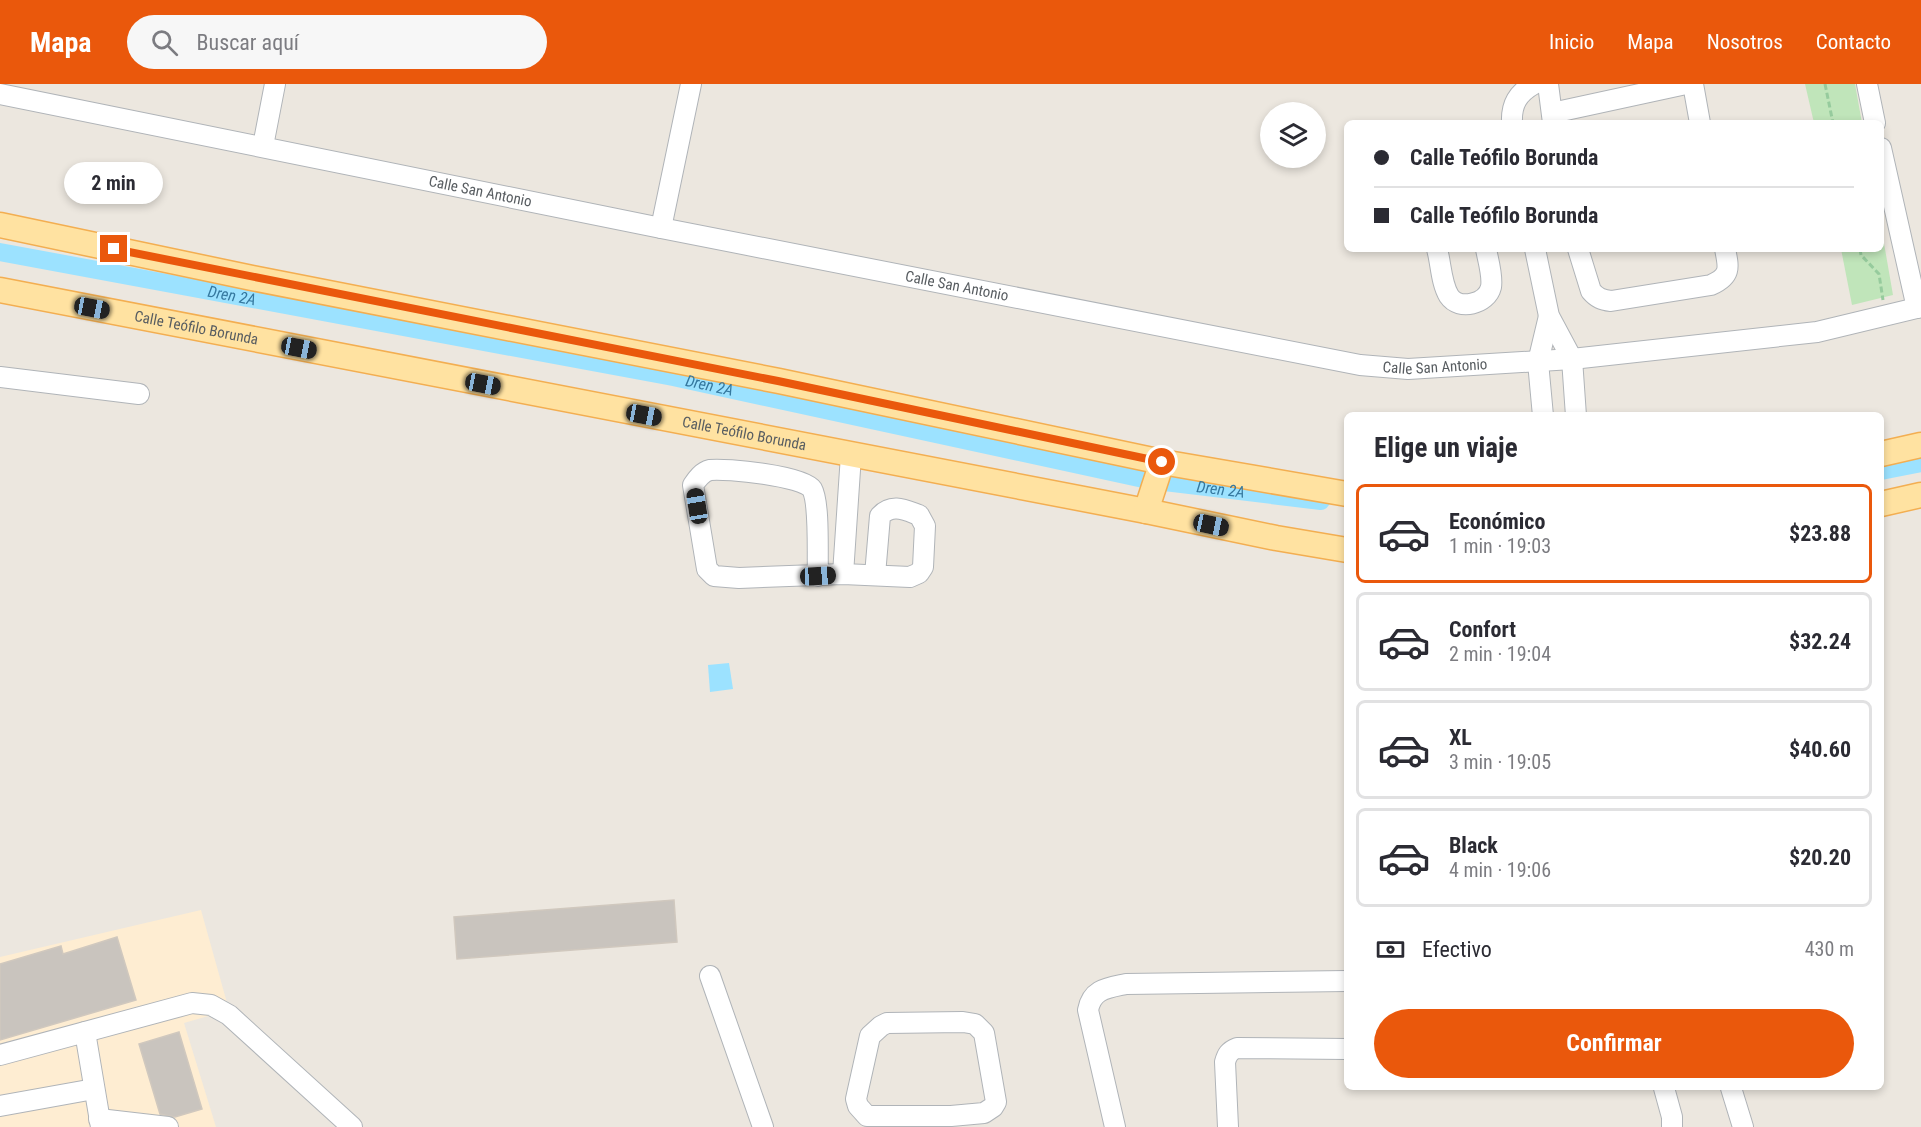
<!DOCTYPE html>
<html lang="es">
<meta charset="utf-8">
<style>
body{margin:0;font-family:"Roboto Condensed",sans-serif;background:#f7f7f7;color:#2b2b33;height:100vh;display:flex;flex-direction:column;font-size:22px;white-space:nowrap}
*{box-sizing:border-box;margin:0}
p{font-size:20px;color:#7c7c81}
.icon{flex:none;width:33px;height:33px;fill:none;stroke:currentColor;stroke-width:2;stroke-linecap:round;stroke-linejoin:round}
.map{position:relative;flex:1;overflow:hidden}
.panel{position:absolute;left:1344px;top:328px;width:540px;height:678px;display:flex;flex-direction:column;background:#fff;border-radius:9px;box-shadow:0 3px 9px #0003}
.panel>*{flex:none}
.top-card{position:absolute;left:1344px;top:36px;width:540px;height:132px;border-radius:9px;box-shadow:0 3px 9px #0003;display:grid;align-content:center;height:132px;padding:0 30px;background:#fff}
.tools{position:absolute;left:1260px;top:18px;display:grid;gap:12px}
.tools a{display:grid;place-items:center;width:66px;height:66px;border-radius:50%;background:#fff;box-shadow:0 3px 9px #0003;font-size:30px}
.end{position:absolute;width:27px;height:27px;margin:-14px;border:8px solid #ea580c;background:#fff;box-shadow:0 0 0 3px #fff}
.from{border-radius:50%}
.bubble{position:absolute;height:42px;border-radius:21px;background:#fff;box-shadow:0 3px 9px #0003;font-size:20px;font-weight:700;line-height:42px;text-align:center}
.car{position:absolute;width:18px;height:36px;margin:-18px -9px;border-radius:8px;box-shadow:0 0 4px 2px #0007;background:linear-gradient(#222 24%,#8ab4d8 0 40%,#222 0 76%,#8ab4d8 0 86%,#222 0)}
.top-card b{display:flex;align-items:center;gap:21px;height:57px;font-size:22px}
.top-card b+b{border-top:2px solid #e1e1e2}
.top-card i{width:15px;height:15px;background:#2b2b33}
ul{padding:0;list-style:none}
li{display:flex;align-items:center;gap:18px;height:99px;margin:0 12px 9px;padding:0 18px;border:3px solid #e1e1e2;border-radius:9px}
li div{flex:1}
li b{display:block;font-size:22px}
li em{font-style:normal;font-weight:700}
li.selected{border-color:#ea580c}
li>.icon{width:54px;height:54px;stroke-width:1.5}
h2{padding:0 30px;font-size:27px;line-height:72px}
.pay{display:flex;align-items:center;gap:15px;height:66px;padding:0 30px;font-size:22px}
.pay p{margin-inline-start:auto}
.action{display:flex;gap:12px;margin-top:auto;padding:12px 30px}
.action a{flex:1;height:69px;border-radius:36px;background:#ea580c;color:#fff;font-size:24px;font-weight:700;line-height:69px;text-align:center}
header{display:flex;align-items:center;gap:36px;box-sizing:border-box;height:84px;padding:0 30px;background:#ea580c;color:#fff}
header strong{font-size:28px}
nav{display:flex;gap:33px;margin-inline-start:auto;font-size:21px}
.search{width:420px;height:54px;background:#f7f7f7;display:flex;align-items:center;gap:15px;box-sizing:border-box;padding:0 21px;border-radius:33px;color:#7c7c81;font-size:22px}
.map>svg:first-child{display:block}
</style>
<header>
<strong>Mapa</strong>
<div class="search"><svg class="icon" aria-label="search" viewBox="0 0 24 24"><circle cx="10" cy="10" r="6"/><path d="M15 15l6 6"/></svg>Buscar aquí</div>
<nav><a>Inicio</a><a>Mapa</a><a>Nosotros</a><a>Contacto</a></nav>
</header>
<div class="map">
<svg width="1921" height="1043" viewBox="0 0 1921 1043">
<rect width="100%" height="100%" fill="#ece7df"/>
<path fill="#feedd2" d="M 201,826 L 229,926 L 184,939 L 216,1043 L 0,1043 L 0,873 Z"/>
<path fill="#c0e5ba" d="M 1805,0 L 1855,0 L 1862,39 L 1814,39 Z
M 1881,142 L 1893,211 L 1852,221 L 1841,165 L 1881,165 Z"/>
<path fill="#9ce2ff" d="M 729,579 L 733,605 L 710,608 L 708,581 Z"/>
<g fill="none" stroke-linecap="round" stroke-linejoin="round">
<g stroke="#9ce2ff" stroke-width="18">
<path id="s1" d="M 0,168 L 673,293 L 1148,396 L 1321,417"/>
<path d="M 1881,387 L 1921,379"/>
</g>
</g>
<path fill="#c9c4be" stroke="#d0c8be" stroke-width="1.5" d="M 674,816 L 677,858 L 457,875 L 454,833 Z
M 117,853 L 136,916 L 0,956 L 0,880 L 61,862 L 63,870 Z
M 179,948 L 202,1025 L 175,1033 L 160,1030 L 139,960 Z"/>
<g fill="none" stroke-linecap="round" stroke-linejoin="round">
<g stroke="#b0b4b8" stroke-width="22">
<g id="minor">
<path d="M 1548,0 L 1553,39"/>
<path d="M 1693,0 L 1700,39"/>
<path d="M 1867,0 L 1875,39"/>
<path id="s2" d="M 0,10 L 661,144 L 1360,281 L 1408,285 L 1572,275 L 1817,248 L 1921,223"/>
<path d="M 1552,29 L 1686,0"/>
<path d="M 1512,39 C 1511,20 1518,9 1534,0"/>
<path d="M 263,62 L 275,0"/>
<path d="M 1881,64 L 1917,224"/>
<path d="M 661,144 L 691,0"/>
<path d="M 1437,165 C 1441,179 1441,199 1449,212 C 1459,227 1487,220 1491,203 C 1493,192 1488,176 1486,165"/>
<path d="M 1535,165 L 1549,232 L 1572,275 L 1576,332"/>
<path d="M 1578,165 L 1591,207 C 1597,214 1602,216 1611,217 L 1711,201 C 1731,192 1729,184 1725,165"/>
<path d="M 0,293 L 139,310"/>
<path d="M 1543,332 L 1538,278 L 1549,232"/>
<path d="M 843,490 L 851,371"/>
<path d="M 818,492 C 817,473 820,419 812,405 C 804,392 726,384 710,386 C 702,388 697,395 693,401 L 707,485 L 714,492 L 739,494 L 843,490 L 910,493 L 919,489 L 923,483 L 925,442 L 919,431 C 905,426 892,419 880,432 L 875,491"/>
<path d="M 710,892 L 763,1043"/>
<path d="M 963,938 L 975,940 L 984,949 L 996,1018 L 993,1023 L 984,1029 L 951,1032 L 867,1032 L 858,1022 L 856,1015 L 870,952 L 881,942 L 887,939 Z"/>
<path d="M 85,948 L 101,1043"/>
<path d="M 0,971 L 192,919 L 211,921 L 229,931 L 352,1043"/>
<path d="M 1664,1004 L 1672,1033 L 1672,1043"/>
<path d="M 1731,1004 L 1743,1043"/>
<path d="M 0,1022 L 94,1005"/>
<path d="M 99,1035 L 168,1043"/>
<path d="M 1115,1043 L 1088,926 C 1092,905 1107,904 1126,900 L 1347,897"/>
<path d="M 1228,1043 L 1225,978 C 1227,971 1229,967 1237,964 L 1347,965"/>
</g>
</g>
<g stroke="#f3ae51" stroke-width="27">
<g id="major">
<path d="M 0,141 L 252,194 L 779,297 L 1162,378 L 1347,410"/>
<path id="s3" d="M 0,206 L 1146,427 L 1276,454 L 1347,466"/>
<path d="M 1881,370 L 1921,361"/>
<path d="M 1881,420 L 1921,411"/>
<path d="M 1146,427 L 1162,378"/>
</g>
</g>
<path stroke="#96cb9d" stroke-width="3" stroke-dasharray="6 3" stroke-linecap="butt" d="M 1825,0 L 1833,39
M 1860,165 L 1861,171 L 1879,190 L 1883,216"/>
<use href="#minor" stroke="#fff" stroke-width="20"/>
<use href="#major" stroke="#ffe2a1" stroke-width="24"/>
</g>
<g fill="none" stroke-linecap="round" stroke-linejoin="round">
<path stroke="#ea580c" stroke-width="8" d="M 114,165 L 778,297 L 1162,378"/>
</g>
<g text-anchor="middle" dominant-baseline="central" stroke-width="5" stroke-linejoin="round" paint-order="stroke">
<g font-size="15" fill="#585d61" stroke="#fff">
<text stroke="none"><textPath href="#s2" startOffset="490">Calle San Antonio</textPath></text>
<text stroke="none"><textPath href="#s2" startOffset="976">Calle San Antonio</textPath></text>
<text stroke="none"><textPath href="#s3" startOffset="200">Calle Teófilo Borunda</textPath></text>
<text stroke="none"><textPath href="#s2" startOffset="1462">Calle San Antonio</textPath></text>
<text stroke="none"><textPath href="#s3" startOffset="758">Calle Teófilo Borunda</textPath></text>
</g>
<g font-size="16" font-style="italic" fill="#35789f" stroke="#fff">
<text stroke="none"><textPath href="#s1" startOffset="236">Dren 2A</textPath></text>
<text stroke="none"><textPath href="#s1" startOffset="722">Dren 2A</textPath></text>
<text stroke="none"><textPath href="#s1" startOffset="1244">Dren 2A</textPath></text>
</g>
</g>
</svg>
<div class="tools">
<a><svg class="icon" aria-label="layers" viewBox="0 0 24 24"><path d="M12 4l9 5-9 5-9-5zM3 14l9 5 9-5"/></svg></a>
</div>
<i class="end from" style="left:1162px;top:378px"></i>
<i class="end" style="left:114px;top:165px"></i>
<div class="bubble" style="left:64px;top:78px;width:99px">2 min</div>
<i class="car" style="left:92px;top:224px;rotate:101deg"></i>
<i class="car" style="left:299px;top:264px;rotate:101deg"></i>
<i class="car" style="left:483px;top:300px;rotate:101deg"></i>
<i class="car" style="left:644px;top:331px;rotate:101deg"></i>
<i class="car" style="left:697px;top:422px;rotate:351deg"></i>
<i class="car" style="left:1211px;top:441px;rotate:102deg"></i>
<i class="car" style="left:818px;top:492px;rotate:87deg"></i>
<div class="top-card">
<b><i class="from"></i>Calle Teófilo Borunda</b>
<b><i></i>Calle Teófilo Borunda</b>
</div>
<section class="panel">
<h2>Elige un viaje</h2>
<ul>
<li class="selected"><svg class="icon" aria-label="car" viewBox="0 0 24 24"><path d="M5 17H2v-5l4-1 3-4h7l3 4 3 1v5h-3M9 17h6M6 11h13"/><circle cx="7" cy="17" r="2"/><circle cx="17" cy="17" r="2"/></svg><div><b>Económico</b><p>1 min · 19:03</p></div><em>$23.88</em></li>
<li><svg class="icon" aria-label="car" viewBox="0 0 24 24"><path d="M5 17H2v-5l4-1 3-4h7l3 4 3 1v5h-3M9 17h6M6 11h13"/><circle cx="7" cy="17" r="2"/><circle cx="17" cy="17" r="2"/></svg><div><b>Confort</b><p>2 min · 19:04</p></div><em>$32.24</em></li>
<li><svg class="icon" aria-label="car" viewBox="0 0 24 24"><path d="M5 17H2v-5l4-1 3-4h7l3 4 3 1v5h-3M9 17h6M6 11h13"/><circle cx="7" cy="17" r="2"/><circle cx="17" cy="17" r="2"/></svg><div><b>XL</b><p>3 min · 19:05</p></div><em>$40.60</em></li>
<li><svg class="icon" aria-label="car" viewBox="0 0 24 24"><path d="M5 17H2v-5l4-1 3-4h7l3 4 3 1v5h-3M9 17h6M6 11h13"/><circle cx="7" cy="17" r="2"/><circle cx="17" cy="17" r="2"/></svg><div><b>Black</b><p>4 min · 19:06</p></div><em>$20.20</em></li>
</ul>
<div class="pay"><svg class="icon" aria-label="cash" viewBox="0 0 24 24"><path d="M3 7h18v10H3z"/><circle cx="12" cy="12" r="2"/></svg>Efectivo<p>430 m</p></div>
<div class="action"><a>Confirmar</a></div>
</section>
</div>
